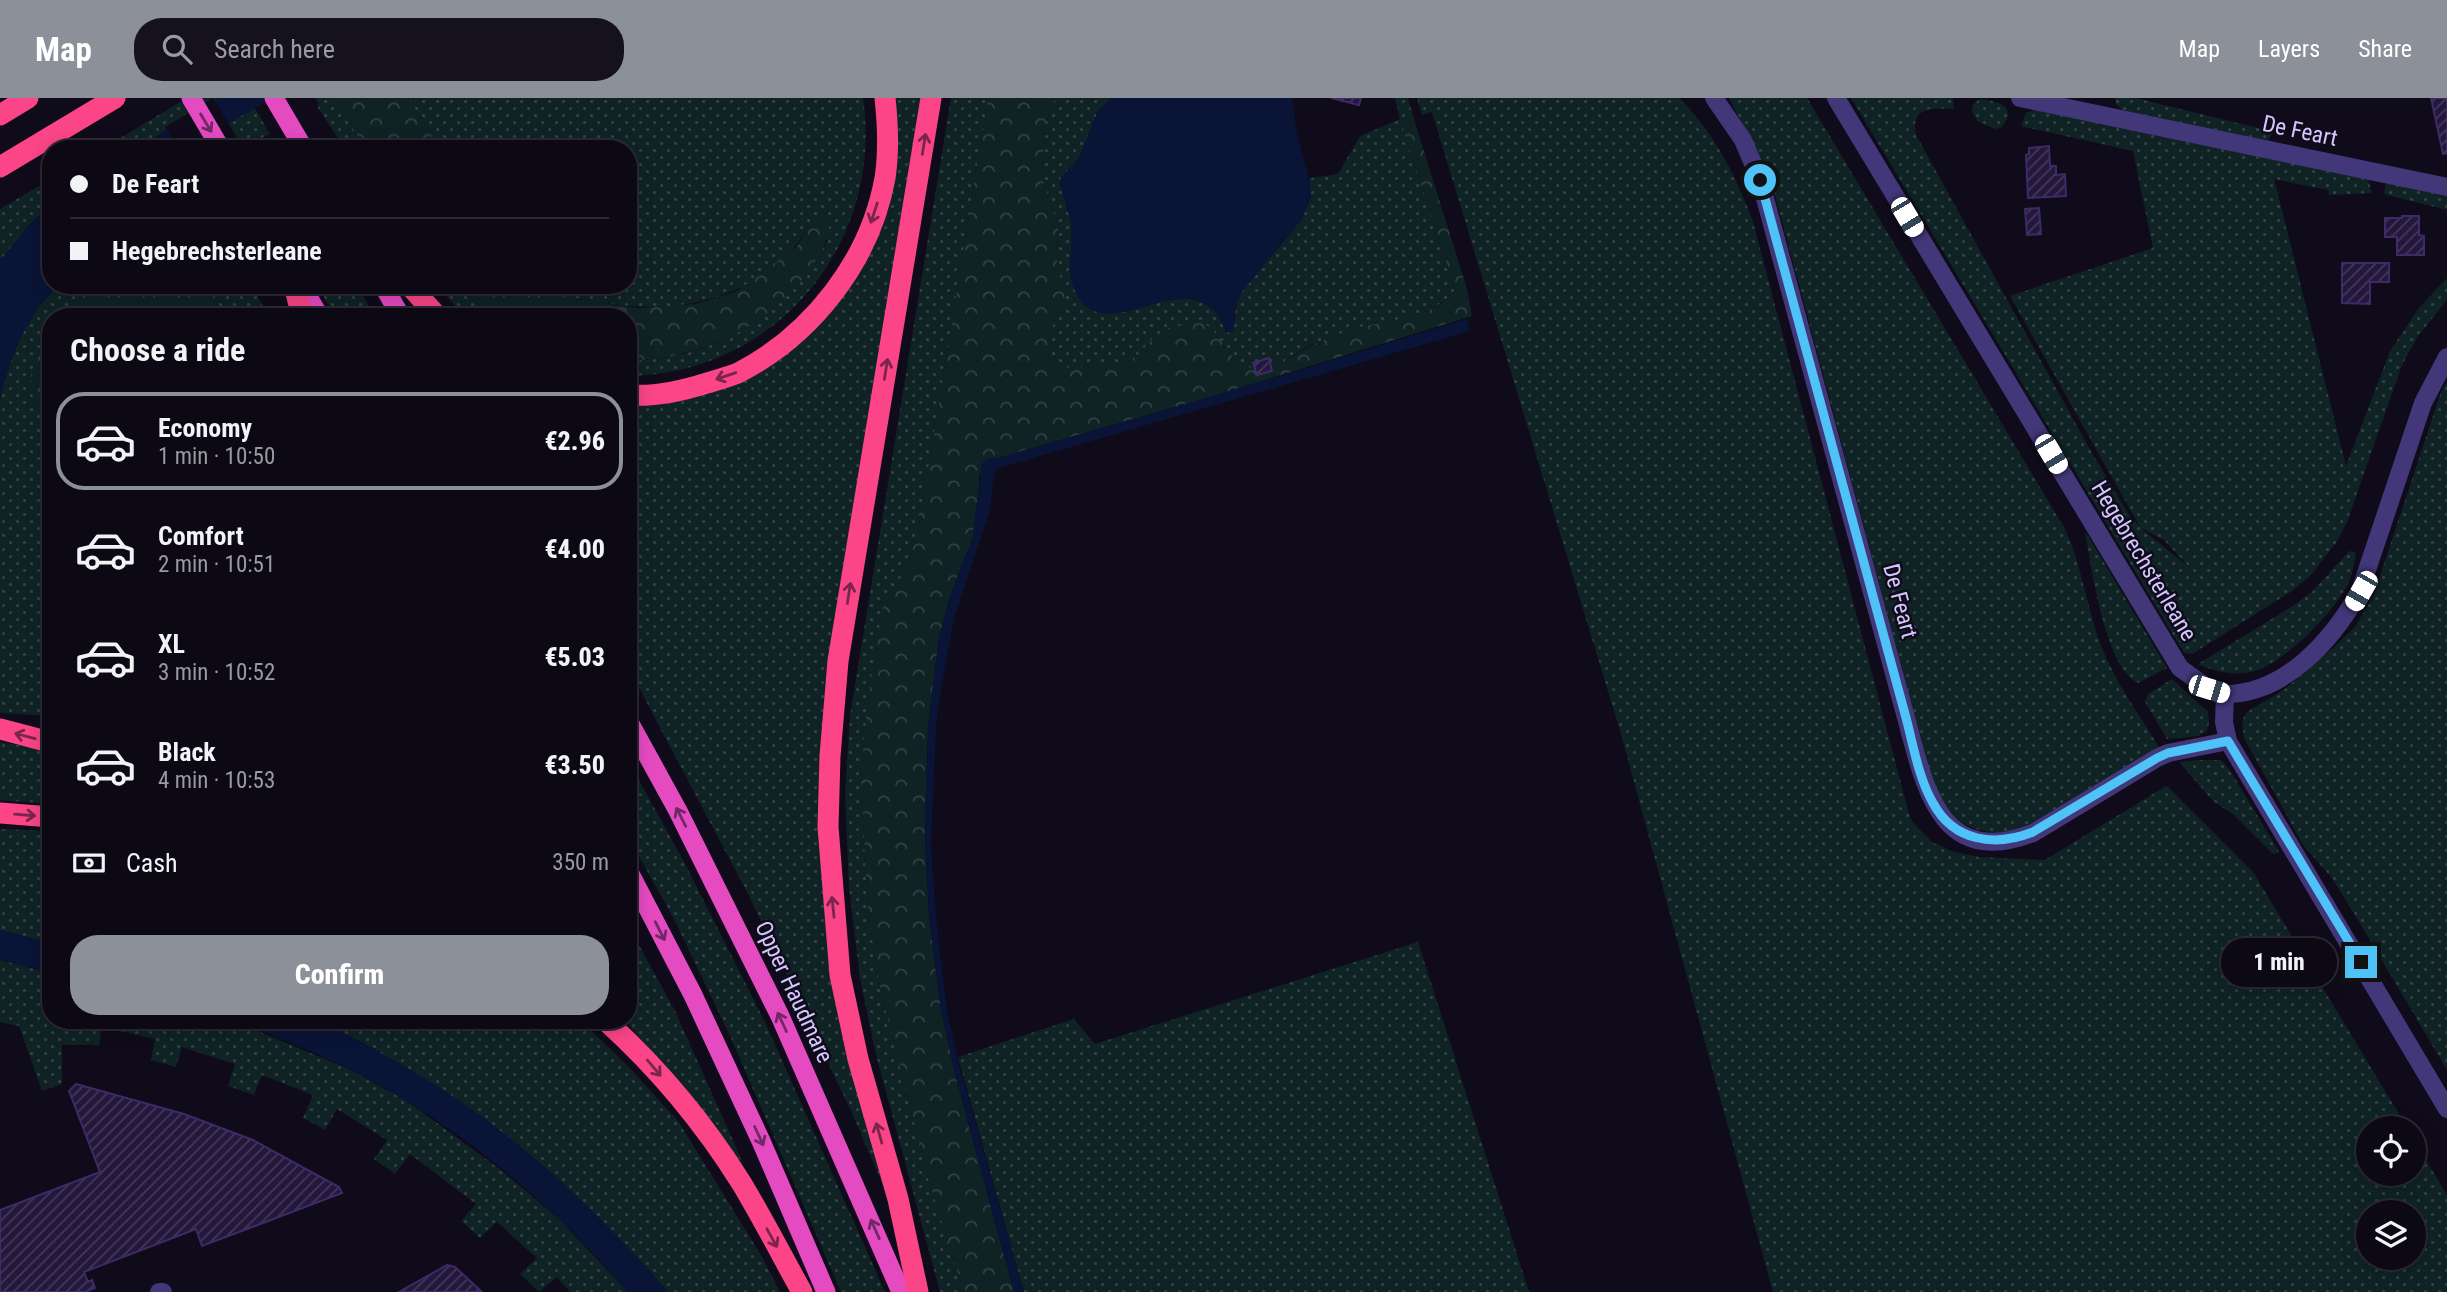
<!DOCTYPE html>
<meta charset="utf-8">
<style>
body{margin:0;font-family:"Roboto Condensed",sans-serif;background:#15111d;color:#f1f3f6;height:100vh;display:flex;flex-direction:column;font-size:26px;white-space:nowrap}
*{box-sizing:border-box;margin:0}
p{font-size:23px;color:#9a9aa0}
.icon{flex:none;width:38px;height:38px;fill:none;stroke:currentColor;stroke-width:2;stroke-linecap:round;stroke-linejoin:round}
.map{position:relative;flex:1;overflow:hidden}
.sheet{position:absolute;left:42px;top:210px;width:595px;height:721px;display:flex;flex-direction:column;background:#0c0814;border-radius:28px;box-shadow:0 4px 18px #0003,0 0 0 2px #2c2934}
.sheet>*{flex:none}
.banner{position:absolute;left:42px;top:42px;width:595px;height:154px;border-radius:28px;box-shadow:0 4px 18px #0003,0 0 0 2px #2c2934;display:grid;align-content:center;height:154px;padding:0 28px;background:#0c0814}
.controls{position:absolute;left:2356px;top:1018px;display:grid;gap:14px}
.controls a{display:grid;place-items:center;width:70px;height:70px;border-radius:50%;background:#0c0814;box-shadow:0 4px 18px #0003,0 0 0 2px #2c2934;font-size:35px}
.end{position:absolute;width:32px;height:32px;margin:-16px;border:9px solid #4fc3f7;background:#111;box-shadow:0 0 0 4px #111}
.from{border-radius:50%}
.bubble{position:absolute;height:49px;border-radius:24px;background:#0c0814;box-shadow:0 4px 18px #0003,0 0 0 2px #2c2934;font-size:23px;font-weight:800;line-height:49px;text-align:center}
.car{position:absolute;width:21px;height:42px;margin:-21px -10px;border-radius:9px;box-shadow:0 0 5px 2px #0007;background:linear-gradient(#fff 24%,#345 0 40%,#fff 0 76%,#345 0 86%,#fff 0)}
.banner b{display:flex;align-items:center;gap:24px;height:66px;font-size:26px}
.banner b+b{border-top:2px solid #2c2934}
.banner i{width:18px;height:18px;background:#f1f3f6}
ul{padding:0;list-style:none}
li{display:flex;align-items:center;gap:21px;height:98px;margin:0 14px 10px;padding:0 14px;border:4px solid transparent;border-radius:28px}
li div{flex:1}
li b{display:block;font-size:26px}
li em{font-style:normal;font-weight:800}
li.active{border-color:#8c9099}
li>.icon{width:63px;height:63px;stroke-width:1.5}
h2{padding:0 28px;font-size:32px;line-height:84px}
.pay{display:flex;align-items:center;gap:18px;height:77px;padding:0 28px;font-size:26px}
.pay p{margin-inline-start:auto}
.button{display:flex;gap:14px;margin-top:auto;padding:14px 28px}
.button a{flex:1;height:80px;border-radius:28px;background:#8c9099;color:#fff;font-size:28px;font-weight:800;line-height:80px;text-align:center}
header{display:flex;align-items:center;gap:42px;box-sizing:border-box;height:98px;padding:0 35px;background:#8c9099;color:#fff}
header strong{font-size:33px}
nav{display:flex;gap:38px;margin-inline-start:auto;font-size:24px}
.search{width:490px;height:63px;background:#15111d;display:flex;align-items:center;gap:18px;box-sizing:border-box;padding:0 24px;border-radius:28px;color:#9a9aa0;font-size:26px}
.map>svg:first-child{display:block}
</style>
<header>
<strong>Map</strong>
<div class="search"><svg class="icon" aria-label="search" viewBox="0 0 24 24"><circle cx="10" cy="10" r="6"/><path d="M15 15l6 6"/></svg>Search here</div>
<nav><a>Map</a><a>Layers</a><a>Share</a></nav>
</header>
<div class="map">
<svg width="2447" height="1194" viewBox="0 0 2447 1194">
<defs>
<pattern id="grass-dots" width="8" height="8" patternUnits="userSpaceOnUse" patternTransform="scale(1.75)"><rect width="8" height="8" fill="#0f2325"/><path d="M2 2h.1M6 6h.1" fill="none" stroke="#314146" stroke-width="1.8" stroke-linecap="round"/></pattern>
<pattern id="forest-crowns" width="20" height="18" patternUnits="userSpaceOnUse" patternTransform="scale(1.75)"><rect width="20" height="18" fill="#0f2325"/><path d="M2 6a3 3 0 1 1 6 0M12 15a3 3 0 1 1 6 0" fill="none" stroke="#314146"/></pattern>
<pattern id="building-hatch" width="6" height="6" patternUnits="userSpaceOnUse" patternTransform="scale(1.75)"><rect width="6" height="6" fill="#23183c"/><path d="M-1 1l2-2M0 6l6-6M5 7l2-2" fill="none" stroke="#423859"/></pattern>
</defs>
<rect width="100%" height="100%" fill="#100b1b"/>
<path fill="url(#grass-dots)" fill-rule="evenodd" d="M 187,0 L 220,0 L 136,51 L 102,51 Z
M 315,0 L 335,0 L 365,51 L 345,51 L 317,8 L 319,6 Z
M 408,0 L 863,0 C 884,146 776,276 628,278 L 628,263 C 718,261 782,218 828,142 L 808,131 C 764,196 688,217 613,206 C 601,204 588,204 576,200 C 566,197 556,191 546,187 L 628,187 L 628,51 L 440,51 Z
M 892,0 L 921,0 L 820,701 L 821,772 L 829,849 L 884,1084 L 882,1085 L 852,1015 L 748,796 L 628,569 L 628,306 L 734,283 L 864,161 Z
M 951,0 L 988,0 L 918,434 L 904,474 L 882,511 L 861,679 L 868,814 L 880,889 L 929,1083 L 964,1194 L 940,1194 L 876,957 L 860,880 L 849,789 L 845,696 L 850,618 Z
M 1055,0 L 1111,0 L 1098,13 L 1079,60 L 1061,80 L 1060,85 L 1072,128 L 1071,139 L 1157,204 C 1190,198 1214,198 1226,234 L 1234,230 C 1235,217 1235,205 1242,193 C 1262,159 1319,123 1309,80 L 1338,76 L 1360,38 L 1400,21 L 1395,0 L 1408,0 L 1413,18 L 1400,21 L 1455,192 C 1434,224 1345,231 1309,248 C 1290,257 1279,271 1257,277 L 1255,270 L 1240,269 L 1212,231 L 1152,241 L 1140,255 L 1125,265 L 1068,270 L 1046,260 L 1060,183 L 1057,163 L 1058,128 L 1041,77 L 1047,22 Z
M 1417,0 L 1679,0 C 1715,36 1733,73 1752,120 L 1909,716 L 1913,725 L 1932,744 L 1951,753 L 1979,759 L 2045,762 L 2166,688 L 2168,689 L 2253,774 L 2408,1031 L 2368,1031 L 2368,1076 L 2413,1076 L 2413,1040 L 2447,1097 L 2447,1194 L 1773,1194 L 1621,636 L 1432,14 L 1422,17 ZM 2368,1115 L 2413,1115 L 2413,1160 L 2368,1160 Z
M 1729,0 L 1807,0 L 2065,431 C 2082,468 2086,507 2100,545 C 2114,582 2138,615 2159,649 L 2020,732 C 1976,740 1956,727 1934,690 L 1775,97 L 1759,59 Z
M 1851,0 L 1953,0 L 1954,11 C 1933,10 1910,8 1916,37 L 2088,348 L 2129,417 L 2140,429 L 2010,198 L 2153,150 L 2133,53 L 2021,28 L 2026,15 L 2035,12 L 2368,81 L 2372,95 L 2329,97 L 2328,92 L 2274,81 L 2346,368 L 2390,253 L 2419,210 L 2447,180 L 2447,202 L 2418,238 L 2402,267 L 2347,424 L 2336,445 L 2310,478 L 2292,493 L 2192,556 L 2184,555 ZM 2143,431 L 2164,442 L 2190,470 L 2143,432 Z
M 2115,0 L 2136,0 L 2274,34 L 2267,43 L 2124,14 L 2116,6 Z
M 1980,1 C 1998,4 2018,7 2002,29 L 1995,31 L 1977,23 L 1972,13 L 1973,6 Z
M 254,9 L 270,36 L 243,49 L 228,25 Z
M 51,81 L 51,108 L 32,124 L 0,163 L 0,111 Z
M 2390,85 L 2447,97 L 2447,112 L 2384,96 L 2386,86 Z
M 58,187 L 90,187 L 64,219 L 51,219 L 51,237 L 40,252 L 34,302 L 51,320 L 51,618 L 0,615 L 0,301 C 7,269 20,235 39,208 C 45,201 52,195 58,187 Z
M 208,187 L 252,187 L 268,219 L 223,219 Z
M 317,187 L 357,187 L 375,219 L 335,219 Z
M 436,187 L 458,187 L 492,219 L 466,219 Z
M 2447,284 L 2447,972 L 2355,817 L 2332,780 L 2303,747 L 2244,640 L 2242,623 L 2247,614 L 2285,591 L 2332,551 L 2355,529 L 2374,496 L 2441,294 Z
M 2085,433 L 2167,570 L 2138,585 C 2105,570 2091,467 2085,433 Z
M 2349,453 L 2356,455 C 2354,465 2353,477 2348,486 C 2334,514 2281,569 2250,574 C 2231,578 2215,573 2198,566 L 2293,508 L 2313,493 Z
M 2172,581 L 2208,614 L 2209,625 L 2207,633 L 2198,638 L 2167,641 L 2145,604 L 2148,596 Z
M 0,644 L 51,652 L 51,706 L 0,702 Z
M 628,662 L 684,764 L 764,922 L 885,1194 L 841,1194 L 730,938 L 674,821 L 628,739 Z
M 2201,662 L 2221,662 L 2230,672 L 2279,754 L 2273,756 L 2234,717 L 2213,703 L 2179,664 Z
M 0,731 L 51,733 L 51,845 L 0,832 Z
M 628,827 L 675,913 L 744,1067 L 625,922 L 628,922 Z
M 1418,844 L 1529,1194 L 1024,1194 L 958,959 L 1074,921 L 1095,946 Z
M 0,862 L 51,875 L 51,922 L 231,922 L 349,971 L 407,1003 L 501,1072 L 559,1121 L 628,1194 L 570,1194 L 557,1179 L 539,1194 L 520,1176 L 537,1160 L 497,1124 L 480,1140 L 461,1123 L 476,1106 L 410,1056 L 395,1076 L 374,1061 L 387,1042 L 337,1011 L 325,1032 L 303,1020 L 313,997 L 262,977 L 254,997 L 228,988 L 235,966 L 182,949 L 176,969 L 151,962 L 155,941 L 102,929 L 99,947 L 62,947 L 62,986 L 42,993 L 19,928 L 0,924 Z
M 310,922 L 580,922 L 627,967 L 678,1023 L 761,1157 L 780,1194 L 668,1194 C 564,1076 457,984 310,922 Z"/>
<path fill="url(#forest-crowns)" d="M 335,0 L 408,0 L 440,51 L 365,51 Z
M 988,0 L 1055,0 L 1047,22 L 1041,77 L 1058,128 L 1057,163 L 1066,206 L 1055,220 L 1046,260 L 1068,270 L 1125,265 L 1140,255 L 1152,241 L 1167,230 L 1202,224 L 1212,231 L 1240,269 L 1255,270 L 1258,277 C 1280,271 1294,254 1315,246 C 1328,241 1342,234 1356,230 C 1385,223 1438,219 1455,192 L 1400,21 L 1413,18 L 1467,191 L 1472,218 L 1217,297 L 998,360 L 990,360 L 979,378 L 979,400 L 972,442 L 951,495 L 939,539 L 928,629 L 925,739 L 929,820 L 941,912 L 955,976 L 1014,1194 L 964,1194 L 929,1083 L 880,889 L 868,814 L 861,679 L 867,607 L 882,511 L 904,474 L 918,434 Z
M 820,120 L 825,120 L 830,124 C 828,147 816,163 802,181 C 760,234 695,261 628,263 L 628,219 L 492,219 L 458,187 L 546,187 L 578,201 L 639,210 L 695,206 L 735,194 L 766,172 L 797,148 L 808,131 Z
M 90,187 L 208,187 L 223,219 L 64,219 Z
M 51,237 L 51,320 C 46,315 40,310 36,304 C 22,283 38,254 51,237 Z"/>
<path fill="#091436" d="M 220,0 L 272,0 L 186,51 L 136,51 Z
M 1111,0 L 1292,0 L 1297,36 L 1310,84 L 1311,99 L 1302,121 L 1241,195 L 1235,210 L 1234,231 L 1230,235 L 1226,234 C 1197,151 1107,257 1076,195 C 1063,169 1075,152 1071,126 C 1069,112 1063,99 1060,85 L 1061,80 L 1079,60 L 1098,13 Z
M 51,108 L 51,187 L 58,187 C 52,195 45,201 39,208 C 20,235 7,269 0,301 L 0,163 L 32,124 Z
M 1467,221 L 1470,233 L 999,370 L 994,376 L 990,412 L 954,521 L 942,584 L 936,629 L 931,747 L 936,819 L 947,914 L 961,974 L 1024,1194 L 1014,1194 L 955,976 L 941,912 L 929,820 L 925,739 L 928,629 L 939,539 L 951,495 L 972,442 L 982,365 L 990,360 L 998,360 L 1217,297 Z
M 0,832 L 51,845 L 51,875 L 0,862 Z
M 231,922 C 251,922 294,918 311,923 C 336,929 366,946 388,959 C 496,1018 588,1101 668,1194 L 628,1194 C 565,1121 489,1053 406,1003 C 352,969 291,943 231,922 Z"/>
<path fill="#100b1b" d="M 213,0 L 230,28 L 193,51 L 179,51 L 165,29 Z"/>
<path fill="url(#building-hatch)" stroke="#3d2a67" stroke-width="2" d="M 1331,0 L 1361,0 L 1359,7 Z
M 2431,0 L 2447,0 L 2447,55 L 2443,56 Z
M 2049,48 L 2050,68 L 2056,68 L 2056,77 L 2065,76 L 2066,98 L 2028,100 L 2026,57 L 2029,56 L 2029,50 Z
M 2039,110 L 2041,136 L 2027,137 L 2025,111 Z
M 2402,118 L 2419,118 L 2419,137 L 2424,138 L 2424,157 L 2397,157 L 2397,139 L 2385,139 L 2385,120 L 2402,120 Z
M 2342,165 L 2389,165 L 2389,184 L 2370,184 L 2370,206 L 2342,205 Z
M 1269,260 L 1272,273 L 1257,277 L 1253,265 Z
M 76,986 L 184,1016 L 253,1042 L 339,1089 L 342,1095 L 202,1148 L 196,1131 L 84,1174 L 88,1184 L 92,1182 L 95,1190 L 85,1194 L 0,1194 L 0,1112 L 100,1074 L 69,993 Z
M 447,1167 L 455,1169 L 482,1194 L 399,1194 Z"/>
<g fill="none" stroke-linecap="round" stroke-linejoin="round">
<path stroke="#413779" stroke-width="18" d="M 1714,0 L 1743,42 L 1760,82 L 1905,616 C 1924,684 1937,772 2033,735 L 2157,660 L 2168,655 L 2228,643
M 2020,0 L 2447,89
M 159,1194 L 163,1194"/>
<path stroke="#413779" stroke-width="18" d="M 1836,0 L 2180,570 L 2209,591 L 2225,596 L 2224,624 L 2228,643 L 2447,1011
M 2225,596 C 2286,596 2333,541 2360,493 L 2423,305 L 2447,259"/>
<path stroke="#e54bc1" stroke-width="19" d="M 191,0 L 221,51
M 274,0 L 304,51
M 301,187 L 320,219
M 383,187 L 401,219
M 628,622 L 678,713 L 780,918 L 901,1194
M 628,772 L 693,897 L 761,1043 L 826,1194"/>
<path stroke="#fb4587" stroke-width="21" d="M 0,17 L 28,0
M 0,69 L 115,0
M 294,187 L 302,219
M 409,187 L 438,219
M 628,297 C 655,299 682,293 707,285 C 717,282 728,279 738,275 C 812,237 870,163 885,80 C 889,54 888,27 885,0
M 0,631 L 42,642 L 51,642
M 0,715 L 51,719
M 605,922 C 658,970 704,1025 742,1086 C 763,1121 782,1158 802,1194
M 918,1194 L 898,1101 L 858,961 L 840,877 L 828,729 L 830,658 L 838,563 L 931,0"/>
</g>
<defs><path id="oneway-shaft" d="M-6 0H5M1.5-3L5.5 0L1.5 3" fill="none" stroke-width="1.6" stroke-linecap="round" stroke-linejoin="round" transform="scale(1.75)"/></defs>
<g stroke="#702866">
<use href="#oneway-shaft" transform="translate(206 25) rotate(59)"/>
<use href="#oneway-shaft" transform="translate(681 719) rotate(-117)"/>
<use href="#oneway-shaft" transform="translate(660 833) rotate(63)"/>
<use href="#oneway-shaft" transform="translate(782 924) rotate(-115)"/>
<use href="#oneway-shaft" transform="translate(759 1038) rotate(65)"/>
<use href="#oneway-shaft" transform="translate(875 1131) rotate(-114)"/>
</g>
<g stroke="#7a254c">
<use href="#oneway-shaft" transform="translate(924 46) rotate(-81)"/>
<use href="#oneway-shaft" transform="translate(874 115) rotate(108)"/>
<use href="#oneway-shaft" transform="translate(886 271) rotate(-81)"/>
<use href="#oneway-shaft" transform="translate(726 278) rotate(161)"/>
<use href="#oneway-shaft" transform="translate(849 495) rotate(-81)"/>
<use href="#oneway-shaft" transform="translate(25 638) rotate(-165)"/>
<use href="#oneway-shaft" transform="translate(25 717) rotate(5)"/>
<use href="#oneway-shaft" transform="translate(833 809) rotate(-96)"/>
<use href="#oneway-shaft" transform="translate(654 970) rotate(50)"/>
<use href="#oneway-shaft" transform="translate(879 1035) rotate(-106)"/>
<use href="#oneway-shaft" transform="translate(772 1140) rotate(61)"/>
</g>
<g fill="none" stroke-linecap="round" stroke-linejoin="round">
<path stroke="#4fc3f7" stroke-width="9" d="M 1760,82 L 1905,616 C 1913,645 1918,679 1933,705 C 1954,744 1995,749 2033,734 L 2157,660 L 2168,655 L 2228,643 L 2361,864"/>
</g>
<g text-anchor="middle" dominant-baseline="central" stroke-width="5" stroke-linejoin="round" paint-order="stroke">
<g font-size="23" fill="#d3c7fe" stroke="#100b1b">
<text transform="translate(2300 33) rotate(12)">De Feart</text>
<text transform="translate(2144 463) rotate(59)">Hegebrechsterleane</text>
<text transform="translate(1900 503) rotate(75)">De Feart</text>
<text transform="translate(794 894) rotate(65)">Opper Haudmare</text>
</g>
</g>
</svg>
<div class="controls">
<a><svg class="icon" aria-label="locate" viewBox="0 0 24 24"><circle cx="12" cy="12" r="6"/><path d="M12 2v4M12 18v4M2 12h4M18 12h4"/></svg></a>
<a><svg class="icon" aria-label="layers" viewBox="0 0 24 24"><path d="M12 4l9 5-9 5-9-5zM3 14l9 5 9-5"/></svg></a>
</div>
<i class="end from" style="left:1760px;top:82px"></i>
<i class="end" style="left:2361px;top:864px"></i>
<div class="bubble" style="left:2221px;top:840px;width:116px">1 min</div>
<i class="car" style="left:1907px;top:119px;rotate:149deg"></i>
<i class="car" style="left:2051px;top:356px;rotate:149deg"></i>
<i class="car" style="left:2361px;top:493px;rotate:210deg"></i>
<i class="car" style="left:2209px;top:591px;rotate:107deg"></i>
<div class="banner">
<b><i class="from"></i>De Feart</b>
<b><i></i>Hegebrechsterleane</b>
</div>
<section class="sheet">
<h2>Choose a ride</h2>
<ul>
<li class="active"><svg class="icon" aria-label="car" viewBox="0 0 24 24"><path d="M5 17H2v-5l4-1 3-4h7l3 4 3 1v5h-3M9 17h6M6 11h13"/><circle cx="7" cy="17" r="2"/><circle cx="17" cy="17" r="2"/></svg><div><b>Economy</b><p>1 min · 10:50</p></div><em>€2.96</em></li>
<li><svg class="icon" aria-label="car" viewBox="0 0 24 24"><path d="M5 17H2v-5l4-1 3-4h7l3 4 3 1v5h-3M9 17h6M6 11h13"/><circle cx="7" cy="17" r="2"/><circle cx="17" cy="17" r="2"/></svg><div><b>Comfort</b><p>2 min · 10:51</p></div><em>€4.00</em></li>
<li><svg class="icon" aria-label="car" viewBox="0 0 24 24"><path d="M5 17H2v-5l4-1 3-4h7l3 4 3 1v5h-3M9 17h6M6 11h13"/><circle cx="7" cy="17" r="2"/><circle cx="17" cy="17" r="2"/></svg><div><b>XL</b><p>3 min · 10:52</p></div><em>€5.03</em></li>
<li><svg class="icon" aria-label="car" viewBox="0 0 24 24"><path d="M5 17H2v-5l4-1 3-4h7l3 4 3 1v5h-3M9 17h6M6 11h13"/><circle cx="7" cy="17" r="2"/><circle cx="17" cy="17" r="2"/></svg><div><b>Black</b><p>4 min · 10:53</p></div><em>€3.50</em></li>
</ul>
<div class="pay"><svg class="icon" aria-label="cash" viewBox="0 0 24 24"><path d="M3 7h18v10H3z"/><circle cx="12" cy="12" r="2"/></svg>Cash<p>350 m</p></div>
<div class="button"><a>Confirm</a></div>
</section>
</div>
